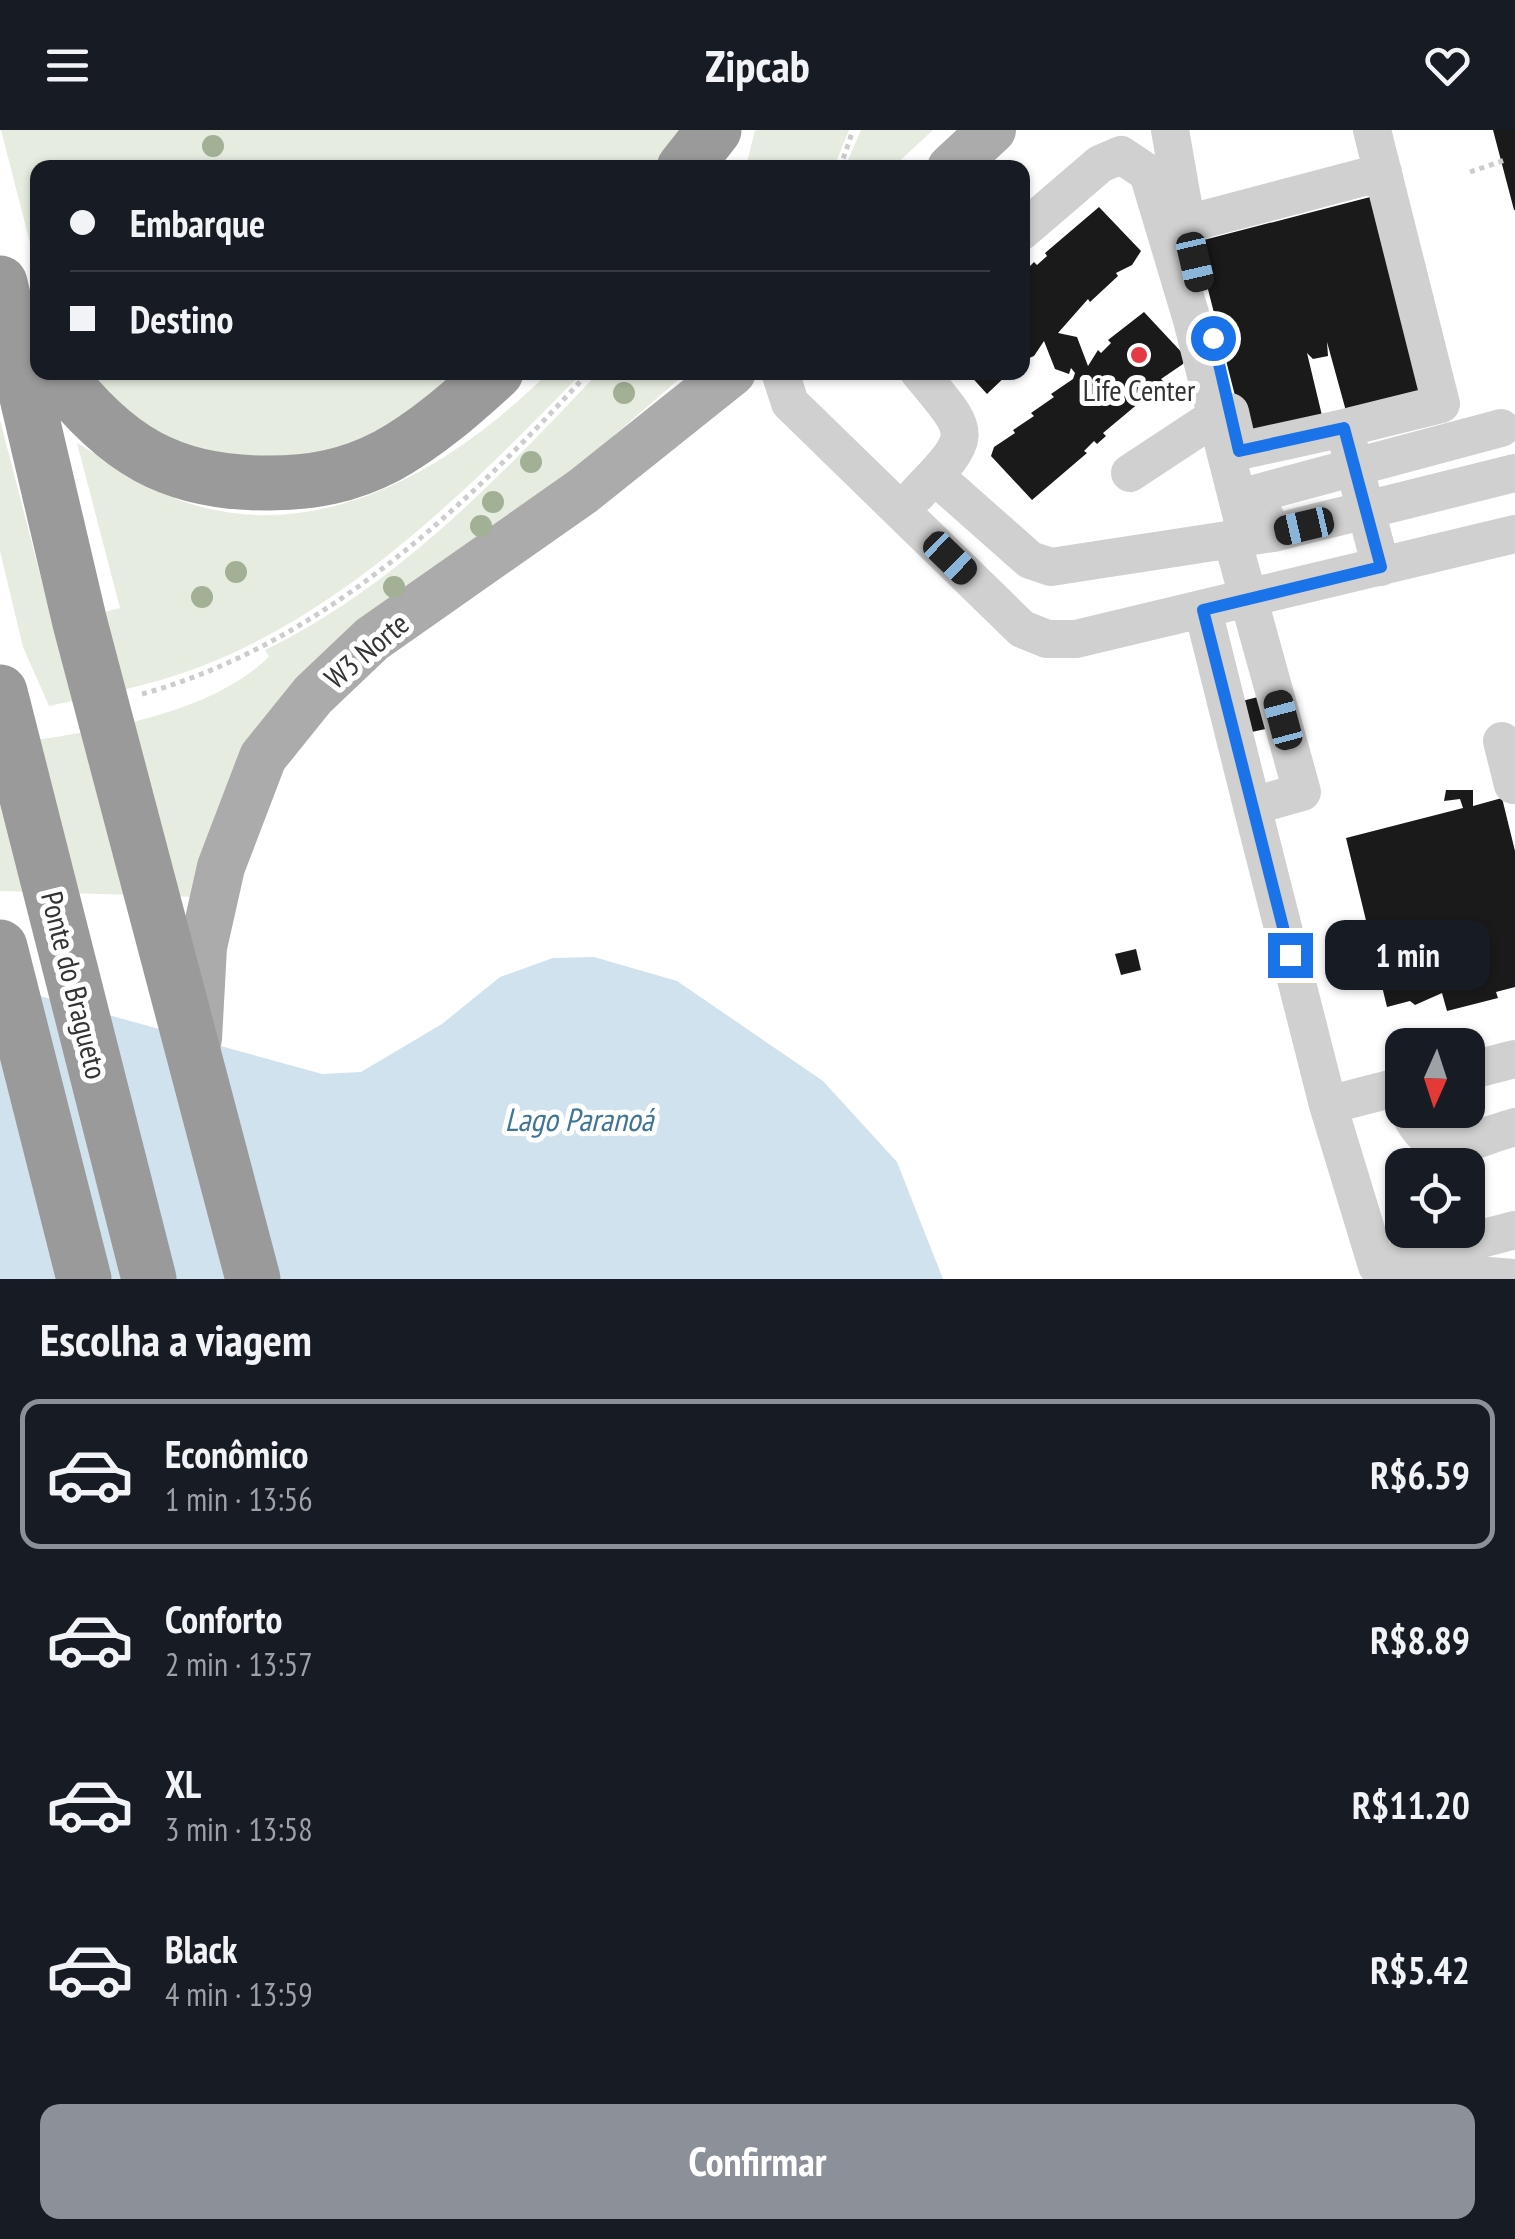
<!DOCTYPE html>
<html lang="pt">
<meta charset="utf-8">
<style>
body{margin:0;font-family:"PT Sans Narrow",sans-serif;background:#242831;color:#f1f3f6;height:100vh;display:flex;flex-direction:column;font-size:38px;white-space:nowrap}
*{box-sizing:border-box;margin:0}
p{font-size:32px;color:#9ea1a6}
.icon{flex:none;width:55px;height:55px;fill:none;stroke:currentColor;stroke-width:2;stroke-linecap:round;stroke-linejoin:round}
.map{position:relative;height:1149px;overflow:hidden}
.side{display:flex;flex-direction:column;background:#171b24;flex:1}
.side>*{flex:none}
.hud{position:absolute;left:30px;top:30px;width:1000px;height:220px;border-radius:20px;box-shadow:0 2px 8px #0004;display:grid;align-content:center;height:220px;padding:0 40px;background:#171b24}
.needle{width:65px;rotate:183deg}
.controls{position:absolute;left:1385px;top:898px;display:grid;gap:20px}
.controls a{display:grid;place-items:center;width:100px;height:100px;border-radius:20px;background:#171b24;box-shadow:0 2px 8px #0004;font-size:50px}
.end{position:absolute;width:45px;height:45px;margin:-22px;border:12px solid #1a73e8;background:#fff;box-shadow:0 0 0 5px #fff}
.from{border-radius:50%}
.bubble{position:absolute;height:70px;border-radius:20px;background:#171b24;box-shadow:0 2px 8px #0004;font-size:32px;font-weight:800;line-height:70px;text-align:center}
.car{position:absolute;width:30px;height:60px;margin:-30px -15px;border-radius:12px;box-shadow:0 0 8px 2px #0007;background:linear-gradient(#222 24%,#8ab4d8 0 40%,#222 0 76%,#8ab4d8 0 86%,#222 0)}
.hud b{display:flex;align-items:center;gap:35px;height:95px;font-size:38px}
.hud b+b{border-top:2px solid #363941}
.hud i{width:25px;height:25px;background:#f1f3f6}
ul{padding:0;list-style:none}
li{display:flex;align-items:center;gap:30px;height:150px;margin:0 20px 15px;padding:0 20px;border:5px solid transparent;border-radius:20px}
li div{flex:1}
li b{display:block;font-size:38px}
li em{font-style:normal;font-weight:800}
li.on{border-color:#8c9099}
li>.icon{width:90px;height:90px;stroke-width:1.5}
h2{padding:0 40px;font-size:45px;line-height:120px}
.primary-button{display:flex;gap:20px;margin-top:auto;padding:20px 40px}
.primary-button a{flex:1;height:115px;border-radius:20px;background:#8c9099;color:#fff;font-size:40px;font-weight:800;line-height:115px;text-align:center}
header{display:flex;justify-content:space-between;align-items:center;height:130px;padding:0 40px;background:#171b24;font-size:45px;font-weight:800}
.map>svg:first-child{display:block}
</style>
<header><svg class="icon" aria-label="menu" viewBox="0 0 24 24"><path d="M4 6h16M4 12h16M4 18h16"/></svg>Zipcab<svg class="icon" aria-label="heart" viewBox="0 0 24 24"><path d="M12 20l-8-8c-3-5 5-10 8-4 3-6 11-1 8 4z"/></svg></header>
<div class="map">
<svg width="1515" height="1149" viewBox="0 0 1515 1149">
<rect width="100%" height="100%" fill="#fff"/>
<path fill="#e6ecdf" d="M 1,0 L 684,0 L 664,37 L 38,38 L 37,140 Z
M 755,0 L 849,0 L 834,37 L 746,37 Z
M 861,0 L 933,0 L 893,37 L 845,37 Z
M 78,243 L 482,243 L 329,334 L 189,326 Z
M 548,243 L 582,243 C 469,358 351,479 197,538 C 149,556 99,565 49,576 L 23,517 L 0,421 L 0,290 L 53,495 L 120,478 L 77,313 C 112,333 146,359 185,372 C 322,418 454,336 548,243 Z
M 598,243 L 686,243 L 536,373 L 362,492 L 202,767 L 0,761 L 0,616 C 87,601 202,590 269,527 L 265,520 C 395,457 500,347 598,243 Z"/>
<path fill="#cfe2ee" d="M 594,827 L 677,851 L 823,951 L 897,1032 L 943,1149 L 0,1149 L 0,855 L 322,944 L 361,942 L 442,894 L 500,847 L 553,828 Z"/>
<path fill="#1a1a1a" d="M 1493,0 L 1515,0 L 1515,80 L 1514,80 Z
M 1374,66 L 1426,272 L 1349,292 L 1327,212 L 1328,226 L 1313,229 L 1307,223 L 1325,298 L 1248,317 L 1196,112 Z
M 1099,77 L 1141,121 L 1132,135 L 1116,143 L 1118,146 L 1090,172 L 1088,169 L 1058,203 L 1077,207 L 1088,236 L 1098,220 L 1101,223 L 1111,213 L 1108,210 L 1144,182 L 1186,227 L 1183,234 L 1161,249 L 1164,252 L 1103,303 L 1106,306 L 1097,314 L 1094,311 L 1084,321 L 1087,323 L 1032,370 L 991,326 L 994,317 L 1015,303 L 1013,300 L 1034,286 L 1031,283 L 1054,267 L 1051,264 L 1073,249 L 1075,243 L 1071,238 L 1069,244 L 1055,239 L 1044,211 L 1034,226 L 1022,231 L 1022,149 L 1025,141 L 1034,132 L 1037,135 L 1047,126 L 1045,123 Z
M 967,242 L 1010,242 L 987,264 Z
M 1262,566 L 1270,598 L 1238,605 L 1230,574 Z
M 1446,660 L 1473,660 L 1473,676 L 1502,668 L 1515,721 L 1515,857 L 1496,862 L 1498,868 L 1447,881 L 1442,863 L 1415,875 L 1410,871 L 1387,877 L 1346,708 L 1463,678 L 1460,669 L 1444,671 Z
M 1136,819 L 1141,840 L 1121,845 L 1115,824 Z"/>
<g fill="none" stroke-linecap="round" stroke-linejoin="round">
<path stroke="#cdcdcd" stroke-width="5" stroke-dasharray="5 5" stroke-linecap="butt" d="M 840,38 L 853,0
M 1470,42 L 1505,30
M 142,564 C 323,514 466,377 589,242"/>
<path stroke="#d0d0d0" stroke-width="38" d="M 1170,0 L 1187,97
M 1372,0 L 1441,274 L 1344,298 L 1381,437
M 1186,94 L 1383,42
M 1022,101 L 1100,34 L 1121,25 L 1148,43 L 1192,190 L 1247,407
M 780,242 L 790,273 L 1022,499 L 1047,509 L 1076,509 L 1515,404
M 1230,282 L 1239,321 L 1344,298
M 1130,343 L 1215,287
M 935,346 L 1030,430 L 1051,437 L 1273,403 L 1515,343
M 917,364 C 976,303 971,305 919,242
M 1272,401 L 1254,364 L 1501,298
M 1232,409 L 1302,662 L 1252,676 L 1328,975 L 1402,956
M 1203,480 L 1252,676
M 1502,611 L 1513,655
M 1468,941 L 1515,929
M 1328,975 L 1377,1136
M 1408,980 C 1435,1037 1464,1011 1515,997
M 1377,1136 L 1515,1100
M 1399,1139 L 1515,1148"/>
<path stroke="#ababab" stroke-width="48" d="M 951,38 L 992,0
M 198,909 L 203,817 L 221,737 L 263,627 L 313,565 L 372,509 L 583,361 L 732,242"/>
<path stroke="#9a9a9a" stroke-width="55" d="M 684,38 L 714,0
M 0,153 L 80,493 L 253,1149
M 56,242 C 115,319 171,354 269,353 C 312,353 349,346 387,326 C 427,304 462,273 496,242
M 0,562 L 149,1149
M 0,817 L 84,1149"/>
</g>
<g fill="#a2b095">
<circle cx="213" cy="16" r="11"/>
<circle cx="624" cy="263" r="11"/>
<circle cx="531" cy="332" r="11"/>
<circle cx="493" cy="372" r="11"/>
<circle cx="481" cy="396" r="11"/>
<circle cx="236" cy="442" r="11"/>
<circle cx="394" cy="457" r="11"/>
<circle cx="202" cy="467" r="11"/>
</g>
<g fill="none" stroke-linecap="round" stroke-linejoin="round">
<path stroke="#1a73e8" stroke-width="12" d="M 1213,208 L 1239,321 L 1344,298 L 1381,437 L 1203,480 L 1290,825"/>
</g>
<circle fill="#e63946" stroke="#fff" stroke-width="4" cx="1139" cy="225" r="10"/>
<g text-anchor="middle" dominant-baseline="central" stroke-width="10" stroke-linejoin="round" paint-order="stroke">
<g font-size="30" fill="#333" stroke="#fff">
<text x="1139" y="259">Life Center</text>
</g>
<g font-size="30" fill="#333" stroke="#fff">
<text transform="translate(366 520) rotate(-40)">W3 Norte</text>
<text transform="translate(75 855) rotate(76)">Ponte do Bragueto</text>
</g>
<g font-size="32" font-style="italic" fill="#3f7597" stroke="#fff">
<text x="579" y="989">Lago Paranoá</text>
</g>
</g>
</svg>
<div class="controls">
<a><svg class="needle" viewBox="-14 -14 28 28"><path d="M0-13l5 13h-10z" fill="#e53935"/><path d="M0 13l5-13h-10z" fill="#9ea1a6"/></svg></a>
<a><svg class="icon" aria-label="locate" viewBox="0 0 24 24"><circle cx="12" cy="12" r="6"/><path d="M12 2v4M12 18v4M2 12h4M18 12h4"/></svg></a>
</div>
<i class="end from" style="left:1213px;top:208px"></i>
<i class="end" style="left:1290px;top:825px"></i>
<div class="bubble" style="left:1325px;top:790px;width:165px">1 min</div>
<i class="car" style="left:1195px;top:132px;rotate:167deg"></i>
<i class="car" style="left:1304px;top:396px;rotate:257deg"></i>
<i class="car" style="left:950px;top:428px;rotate:134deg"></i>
<i class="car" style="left:1283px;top:590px;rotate:345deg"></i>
<div class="hud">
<b><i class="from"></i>Embarque</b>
<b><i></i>Destino</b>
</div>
</div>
<section class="side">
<h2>Escolha a viagem</h2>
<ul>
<li class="on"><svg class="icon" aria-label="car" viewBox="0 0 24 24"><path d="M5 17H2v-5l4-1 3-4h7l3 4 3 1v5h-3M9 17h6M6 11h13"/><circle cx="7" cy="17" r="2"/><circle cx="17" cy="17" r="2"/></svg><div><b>Econômico</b><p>1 min · 13:56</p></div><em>R$6.59</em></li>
<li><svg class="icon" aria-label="car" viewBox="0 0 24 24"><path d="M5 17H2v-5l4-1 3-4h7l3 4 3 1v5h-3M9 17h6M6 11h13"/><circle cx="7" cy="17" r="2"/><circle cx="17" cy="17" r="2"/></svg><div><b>Conforto</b><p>2 min · 13:57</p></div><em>R$8.89</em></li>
<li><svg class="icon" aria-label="car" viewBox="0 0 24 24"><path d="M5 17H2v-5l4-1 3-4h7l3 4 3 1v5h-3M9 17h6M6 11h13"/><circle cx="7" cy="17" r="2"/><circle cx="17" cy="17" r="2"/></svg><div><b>XL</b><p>3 min · 13:58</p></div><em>R$11.20</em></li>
<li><svg class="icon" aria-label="car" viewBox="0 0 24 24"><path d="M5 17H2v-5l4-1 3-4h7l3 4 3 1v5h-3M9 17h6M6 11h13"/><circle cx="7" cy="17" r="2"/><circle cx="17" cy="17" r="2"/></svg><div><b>Black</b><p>4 min · 13:59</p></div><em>R$5.42</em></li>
</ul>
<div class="primary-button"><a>Confirmar</a></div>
</section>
